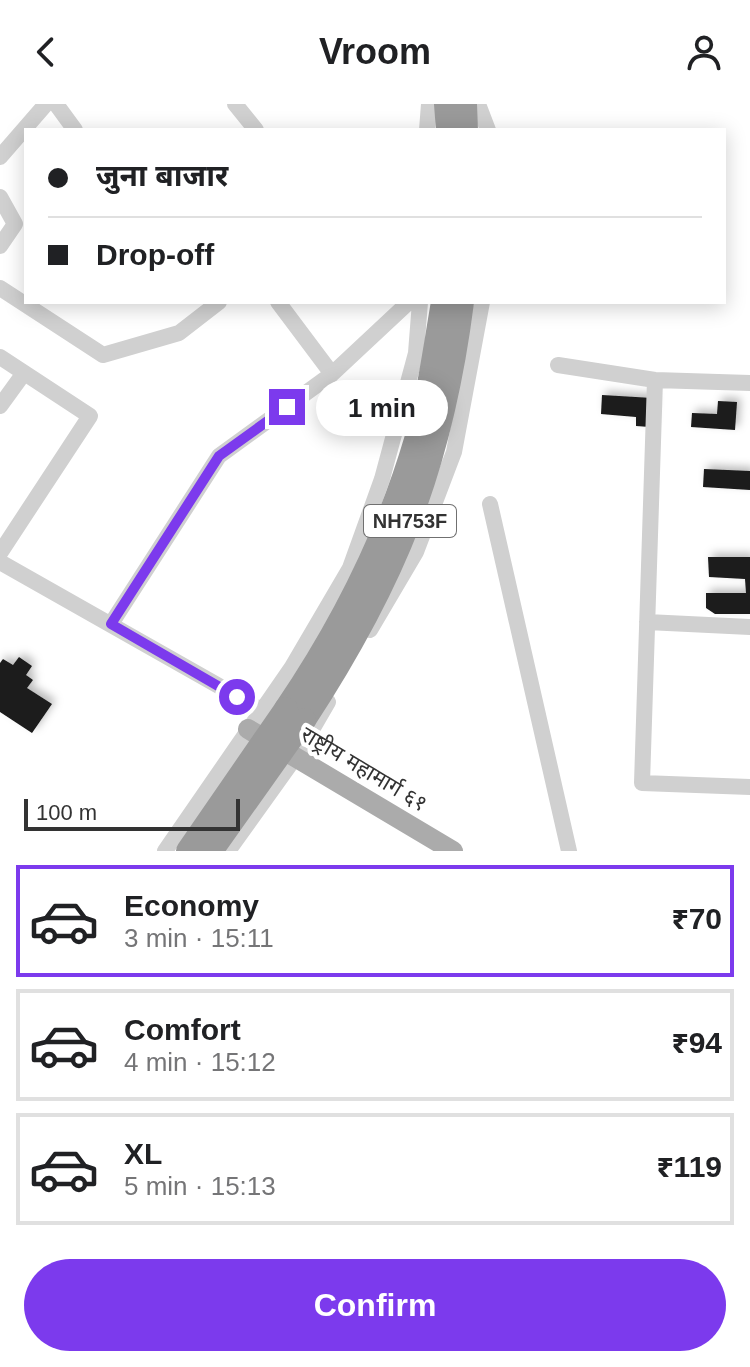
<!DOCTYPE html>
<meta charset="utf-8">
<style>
body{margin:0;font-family:Arial,"Noto Sans Devanagari",sans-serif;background:#f6f6f6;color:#202124;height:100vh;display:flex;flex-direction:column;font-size:30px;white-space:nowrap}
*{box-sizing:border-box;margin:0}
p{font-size:26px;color:#757577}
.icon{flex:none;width:44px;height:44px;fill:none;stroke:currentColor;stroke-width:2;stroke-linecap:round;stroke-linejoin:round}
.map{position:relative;height:747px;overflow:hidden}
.sheet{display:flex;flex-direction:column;background:#fff;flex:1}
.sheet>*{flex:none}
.guide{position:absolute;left:24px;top:24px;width:702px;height:176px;border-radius:0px;box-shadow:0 4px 20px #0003;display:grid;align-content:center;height:176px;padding:0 24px;background:#fff}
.scale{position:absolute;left:24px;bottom:20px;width:216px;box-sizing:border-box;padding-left:8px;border:4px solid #333;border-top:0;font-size:22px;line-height:28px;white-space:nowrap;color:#333;-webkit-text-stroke:6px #fff;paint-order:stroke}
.end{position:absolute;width:36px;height:36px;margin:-18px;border:10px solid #7c3aed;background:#fff;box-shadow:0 0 0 4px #fff}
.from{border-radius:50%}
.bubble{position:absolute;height:56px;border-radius:28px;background:#fff;box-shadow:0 4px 20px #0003;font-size:26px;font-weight:700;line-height:56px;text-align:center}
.guide b{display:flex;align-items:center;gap:28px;height:76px;font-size:30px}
.guide b+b{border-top:2px solid #e0e0e0}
.guide i{width:20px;height:20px;background:#202124}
ul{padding:14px 0 0;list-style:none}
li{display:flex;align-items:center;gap:24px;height:112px;margin:0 16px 12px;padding:0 8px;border:4px solid #e0e0e0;border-radius:0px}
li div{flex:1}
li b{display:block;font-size:30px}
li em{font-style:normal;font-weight:700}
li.selected{border-color:#7c3aed}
li>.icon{width:72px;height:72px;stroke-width:1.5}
.cta{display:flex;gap:16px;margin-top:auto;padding:16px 24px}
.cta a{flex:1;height:92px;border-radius:48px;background:#7c3aed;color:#fff;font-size:32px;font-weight:700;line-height:92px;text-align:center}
header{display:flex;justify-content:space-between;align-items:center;height:104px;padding:0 24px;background:#fff;font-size:36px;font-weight:700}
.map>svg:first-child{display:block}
</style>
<header><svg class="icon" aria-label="back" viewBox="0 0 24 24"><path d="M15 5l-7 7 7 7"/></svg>Vroom<svg class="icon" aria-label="person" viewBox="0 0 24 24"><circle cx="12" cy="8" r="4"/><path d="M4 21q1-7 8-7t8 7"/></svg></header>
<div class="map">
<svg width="750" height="747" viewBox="0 0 750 747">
<defs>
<filter id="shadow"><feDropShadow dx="4" dy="-4" stdDeviation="4" flood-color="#0004"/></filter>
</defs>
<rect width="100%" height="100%" fill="#fff"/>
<path fill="#1a1a1a" filter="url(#shadow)" d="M 602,291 L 652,294 L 650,323 L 636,322 L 636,313 L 601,310 Z
M 718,297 L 737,298 L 735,326 L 691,323 L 692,309 L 717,310 Z
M 704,365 L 750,367 L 750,386 L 703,383 Z
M 708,453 L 750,453 L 750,510 L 715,510 L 706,504 L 706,489 L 746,489 L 745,475 L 709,473 Z
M 19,553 L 32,562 L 26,571 L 33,576 L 27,584 L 52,600 L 32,629 L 0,608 L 0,559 L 3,555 L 13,561 Z"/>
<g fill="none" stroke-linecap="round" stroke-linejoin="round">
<path stroke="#d0d0d0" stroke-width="16" d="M 56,0 L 75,26
M 235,0 L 256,26
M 478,0 L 488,26
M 427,26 L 429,0
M 0,53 L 46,0
M 0,93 L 15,120 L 0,142
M 0,184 L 103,251 L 179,229 L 219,198
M 278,198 L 332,270
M 0,253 L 90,312 L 0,449
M 558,261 L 655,276 L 750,279
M 655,276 L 642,679 L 750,683
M 0,302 L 24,269
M 490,400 L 569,747
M 0,458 L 270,611
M 647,518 L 750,523
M 111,520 L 219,352 L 332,270 L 409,198
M 370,526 L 416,448 L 454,348 L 482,198
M 165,747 L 292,563 L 350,464 L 382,375 L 416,249 L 420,198
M 228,747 L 299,648 L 328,598"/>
<path stroke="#ababab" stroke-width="20" d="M 248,625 L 453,747"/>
<path stroke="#9a9a9a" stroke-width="24" d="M 446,0 L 448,26
M 465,0 L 466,26
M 286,605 C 343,521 387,434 416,336 C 429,291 435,244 443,198
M 304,616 C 395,477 441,363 462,198"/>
<path stroke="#9a9a9a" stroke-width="24" d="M 188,747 L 286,605
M 211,747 L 304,616"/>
</g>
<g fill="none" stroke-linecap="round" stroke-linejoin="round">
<path stroke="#7c3aed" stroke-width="10" d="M 237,593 L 111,520 L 219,352 L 287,303"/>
</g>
<g text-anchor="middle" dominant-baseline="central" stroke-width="8" stroke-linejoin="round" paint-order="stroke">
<rect fill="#fff" stroke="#707070" stroke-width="2" x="364" y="401" width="92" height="32" rx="6"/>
<g font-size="20" font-weight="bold" fill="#333">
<text x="410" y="417">NH753F</text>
</g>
<g font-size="22" fill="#333" stroke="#fff">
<text transform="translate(364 665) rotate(31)">राष्ट्रीय महामार्ग ६१</text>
</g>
</g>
</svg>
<div class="scale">100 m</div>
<i class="end from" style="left:237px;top:593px"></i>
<i class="end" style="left:287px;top:303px"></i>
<div class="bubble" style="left:316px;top:276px;width:132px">1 min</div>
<div class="guide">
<b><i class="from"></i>जुना बाजार</b>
<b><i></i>Drop-off</b>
</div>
</div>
<section class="sheet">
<ul>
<li class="selected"><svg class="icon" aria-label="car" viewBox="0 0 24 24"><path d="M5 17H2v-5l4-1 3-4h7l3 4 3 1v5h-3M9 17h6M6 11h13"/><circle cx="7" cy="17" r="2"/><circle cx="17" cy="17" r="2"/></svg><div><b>Economy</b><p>3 min · 15:11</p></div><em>₹70</em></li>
<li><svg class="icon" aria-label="car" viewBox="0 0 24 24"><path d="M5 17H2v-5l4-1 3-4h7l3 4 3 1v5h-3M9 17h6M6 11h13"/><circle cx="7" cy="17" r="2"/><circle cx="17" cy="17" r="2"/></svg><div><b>Comfort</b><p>4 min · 15:12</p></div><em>₹94</em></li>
<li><svg class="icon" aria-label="car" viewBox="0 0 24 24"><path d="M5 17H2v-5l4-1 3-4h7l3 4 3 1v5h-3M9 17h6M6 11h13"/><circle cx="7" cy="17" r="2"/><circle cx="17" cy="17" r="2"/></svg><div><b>XL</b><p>5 min · 15:13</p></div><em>₹119</em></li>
</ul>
<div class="cta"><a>Confirm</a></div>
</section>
